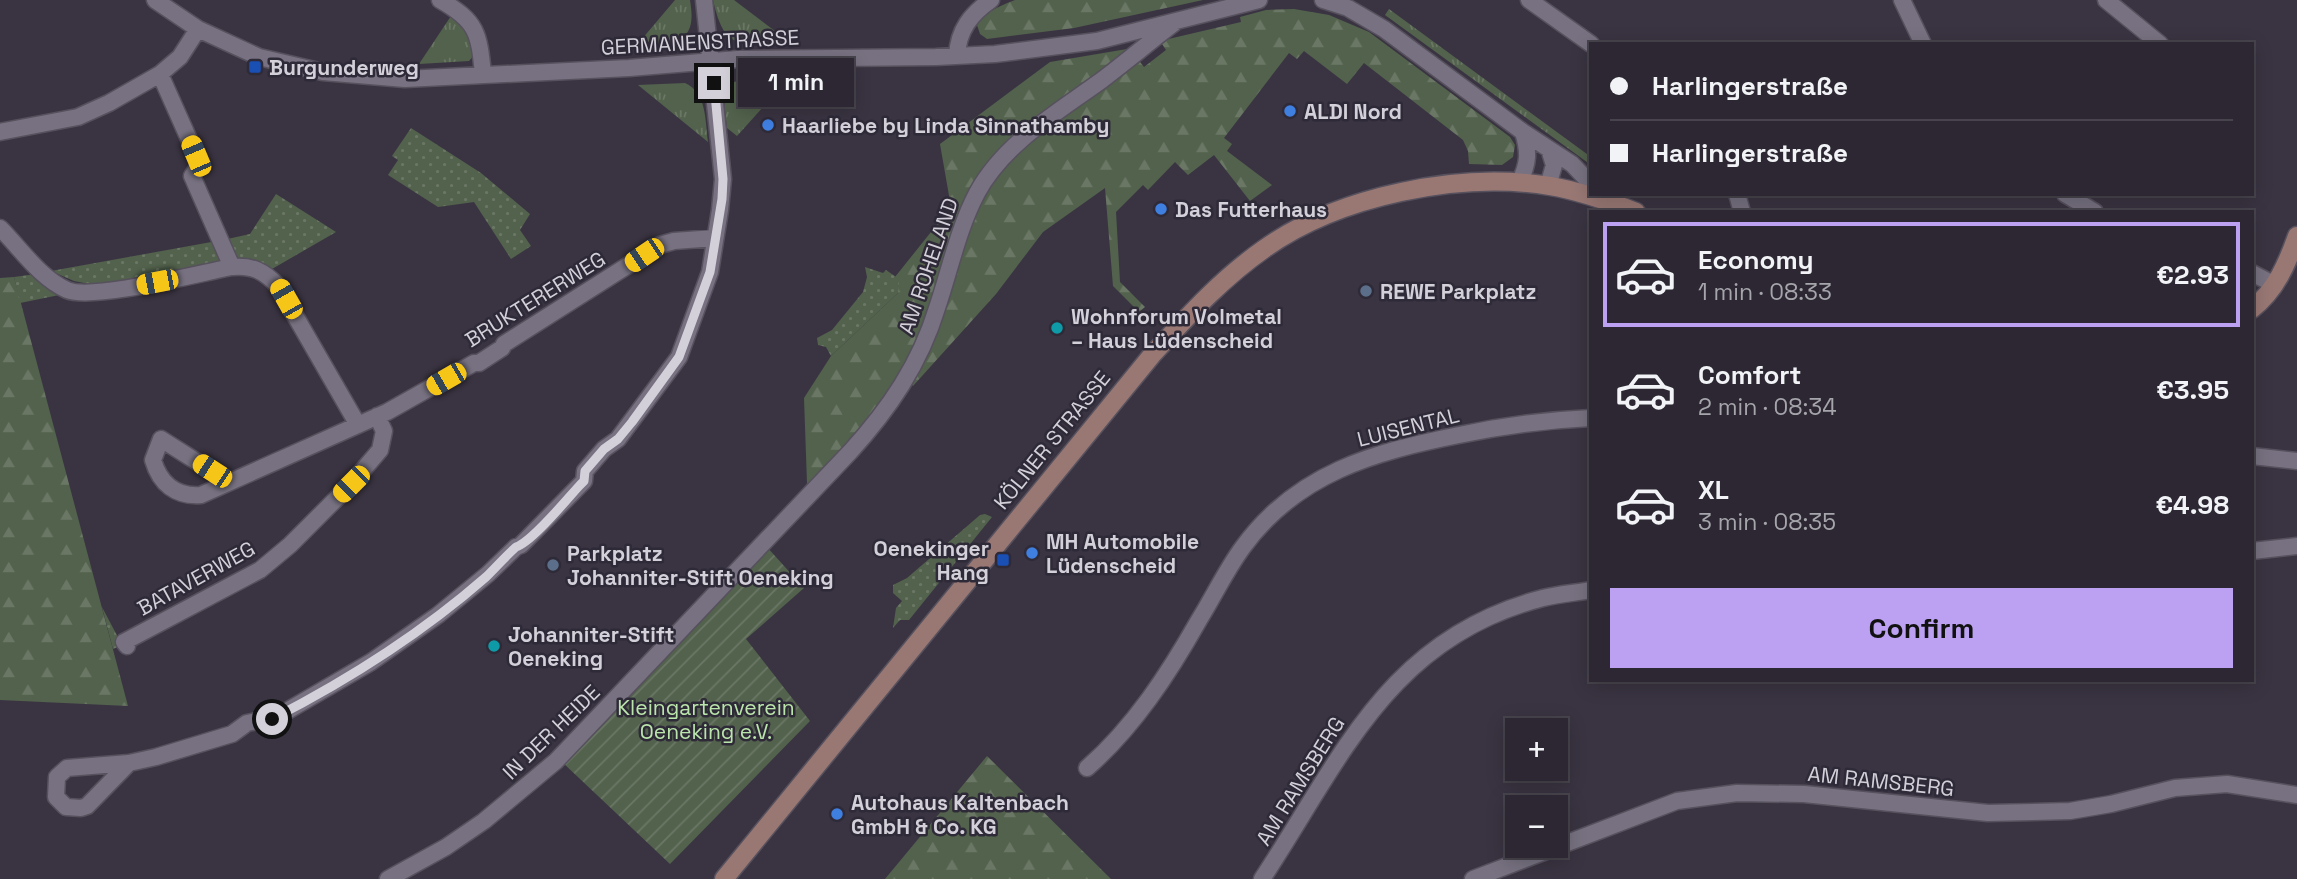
<!DOCTYPE html>
<meta charset="utf-8">
<style>
body{margin:0;font-family:"Space Grotesk",sans-serif;background:#38333e;color:#f1f3f6;height:100vh;display:flex;flex-direction:column;font-size:26px;white-space:nowrap}
*{box-sizing:border-box;margin:0}
p{font-size:23px;color:#a6a5ac}
.icon{flex:none;width:38px;height:38px;fill:none;stroke:currentColor;stroke-width:2;stroke-linecap:round;stroke-linejoin:round}
.map{position:relative;flex:1;overflow:hidden}
.side{position:absolute;left:1589px;top:210px;width:665px;height:472px;display:flex;flex-direction:column;background:#2c2732;border-radius:0px;box-shadow:0 4px 18px #0003,0 0 0 2px #48444d}
.side>*{flex:none}
.banner{position:absolute;left:1589px;top:42px;width:665px;height:154px;border-radius:0px;box-shadow:0 4px 18px #0003,0 0 0 2px #48444d;display:grid;align-content:center;height:154px;padding:0 21px;background:#2c2732}
.buttons{position:absolute;left:1505px;top:718px;display:grid;gap:14px}
.buttons a{display:grid;place-items:center;width:63px;height:63px;border-radius:0px;background:#2c2732;box-shadow:0 4px 18px #0003,0 0 0 2px #48444d;font-size:35px}
.end{position:absolute;width:32px;height:32px;margin:-16px;border:9px solid #d4d0d9;background:#111;box-shadow:0 0 0 4px #111}
.from{border-radius:50%}
.bubble{position:absolute;height:49px;border-radius:0px;background:#2c2732;box-shadow:0 4px 18px #0003,0 0 0 2px #48444d;font-size:23px;font-weight:700;line-height:49px;text-align:center}
.car{position:absolute;width:21px;height:42px;margin:-21px -10px;border-radius:9px;box-shadow:0 0 5px 2px #0007;background:linear-gradient(#f5c518 24%,#345 0 40%,#f5c518 0 76%,#345 0 86%,#f5c518 0)}
.banner b{display:flex;align-items:center;gap:24px;height:66px;font-size:26px}
.banner b+b{border-top:2px solid #48444d}
.banner i{width:18px;height:18px;background:#f1f3f6}
ul{padding:12px 0 0;list-style:none}
li{display:flex;align-items:center;gap:21px;height:105px;margin:0 14px 10px;padding:0 7px;border:4px solid transparent;border-radius:0px}
li div{flex:1}
li b{display:block;font-size:26px}
li em{font-style:normal;font-weight:700}
li.selected{border-color:#bca0f2}
li>.icon{width:63px;height:63px;stroke-width:1.5}
.cta{display:flex;gap:14px;margin-top:auto;padding:14px 21px}
.cta a{flex:1;height:80px;border-radius:0px;background:#bca0f2;color:#111;font-size:28px;font-weight:700;line-height:80px;text-align:center}
.map>svg:first-child{display:block}
</style>
<div class="map">
<svg width="2297" height="879" viewBox="0 0 2297 879">
<defs>
<pattern id="grass-tufts" width="24" height="20" patternUnits="userSpaceOnUse" patternTransform="scale(1.75)"><rect width="24" height="20" fill="#52624c"/><path d="M3 7l-1-3M5 7V3M7 7l1-3M15 17l-1-3M17 17v-4M19 17l1-3" fill="none" stroke="#6a7765"/></pattern>
<pattern id="forest-firs" width="22" height="20" patternUnits="userSpaceOnUse" patternTransform="scale(1.75)"><rect width="22" height="20" fill="#52624c"/><path d="M5 1l3.5 6h-7zM16 11l3.5 6h-7z" fill="#6a7765"/></pattern>
<pattern id="park-dots" width="8" height="8" patternUnits="userSpaceOnUse" patternTransform="scale(1.75)"><rect width="8" height="8" fill="#52624c"/><path d="M2 2h.1M6 6h.1" fill="none" stroke="#6a7765" stroke-width="1.8" stroke-linecap="round"/></pattern>
<pattern id="garden-furrows" width="10" height="10" patternUnits="userSpaceOnUse" patternTransform="scale(1.75)"><rect width="10" height="10" fill="#52624c"/><path d="M-1 1l2-2M0 10L10 0M9 11l2-2" fill="none" stroke="#6a7765"/></pattern>
</defs>
<rect width="100%" height="100%" fill="#3a3442"/>
<path fill="url(#grass-tufts)" d="M 675,0 L 690,0 C 693,20 693,30 678,44 L 636,46 Z
M 713,0 L 734,0 L 788,41 C 741,43 725,54 713,0 Z
M 1389,9 L 1591,157 L 1591,165 L 1385,15 Z
M 453,13 L 461,20 L 475,54 L 469,61 L 419,64 Z
M 789,78 L 737,136 L 727,128 C 726,114 718,86 737,81 C 745,78 758,80 766,79 L 767,82 Z
M 685,83 C 707,93 705,120 708,142 L 638,85 Z"/>
<path fill="url(#forest-firs)" d="M 1015,0 L 1203,0 L 1074,28 L 987,39 L 980,34 L 977,25 C 984,12 1002,5 1015,0 Z
M 1294,9 L 1329,15 L 1369,32 L 1510,137 L 1515,145 L 1513,157 L 1502,165 L 1469,164 L 1468,151 L 1463,140 L 1364,63 L 1347,84 L 1304,51 L 1297,59 L 1289,53 L 1224,138 L 1232,144 L 1227,151 L 1272,185 L 1250,201 L 1214,155 L 1188,175 L 1175,162 L 1148,190 L 1143,185 L 1116,212 L 1120,282 L 1145,307 L 1139,312 L 1113,286 L 1105,188 L 1043,232 L 996,294 L 913,386 L 909,381 L 979,196 L 1009,156 L 1137,58 L 1144,67 L 1166,50 L 1160,41 L 1241,22 L 1240,17 L 1266,10 Z
M 1127,49 L 1129,50 L 1003,152 L 904,375 L 805,494 L 807,483 L 804,398 L 831,356 L 898,293 L 895,277 L 951,207 L 940,144 L 1050,62 Z
M 14,277 L 128,706 L 0,700 L 0,278 Z
M 987,756 L 1111,879 L 885,879 Z"/>
<path fill="url(#park-dots)" d="M 411,128 L 481,173 L 530,214 L 520,230 L 531,246 L 511,259 L 474,202 L 438,207 L 388,175 L 398,160 L 392,156 Z
M 276,194 L 336,232 L 272,269 C 258,260 248,258 232,261 L 223,240 L 250,234 Z
M 217,241 L 226,262 L 114,285 L 99,286 L 74,281 L 51,271 Z
M 865,267 L 883,273 L 886,270 L 899,279 L 898,293 L 831,356 L 826,347 L 818,345 L 817,338 L 832,330 L 863,292 L 867,277 Z
M 36,274 L 69,293 L 20,303 L 14,277 Z
M 985,514 L 992,517 L 909,620 L 900,620 L 893,628 L 896,608 L 902,601 L 893,593 L 893,585 L 907,578 L 980,515 Z
M 102,607 L 122,645 L 113,649 Z"/>
<path fill="url(#garden-furrows)" d="M 766,546 L 804,588 L 746,639 L 810,721 L 670,864 L 561,761 Z"/>
<g fill="none" stroke-linecap="round" stroke-linejoin="round">
<g stroke="#57515e" stroke-width="19">
<path id="street" d="M 155,0 L 198,29 L 259,57 L 323,72 L 405,79 L 629,68 L 738,59 L 936,57 L 995,54 L 1097,41 L 1259,0
M 440,0 C 477,21 479,33 483,74
M 1323,0 L 1348,8 L 1384,29 L 1523,132 L 1572,164 L 1591,184
M 1529,0 L 1591,44
M 1902,0 L 1923,44
M 2106,0 L 2160,44
M 957,56 C 958,30 971,14 991,0
M 160,74 L 200,164 L 192,176 L 232,267
M 0,132 L 78,117 L 109,103 L 160,74 L 180,57 L 198,29
M 1519,183 C 1529,163 1529,152 1523,132
M 1548,186 L 1554,165 L 1549,149
M 1737,194 L 1742,212
M 2065,194 L 2095,212
M 0,228 C 21,249 40,278 67,290 C 92,301 200,273 232,267 C 252,265 264,271 278,286 L 358,425
M 2252,273 L 2275,285
M 2252,456 L 2297,461
M 229,482 L 161,439 L 153,460 C 160,484 176,497 201,495 L 387,412 L 474,363 L 479,363 L 502,348 L 504,344 L 660,245 L 674,241 L 715,238
M 2252,551 L 2297,546
M 127,646 L 124,642 L 260,570 L 290,545 L 351,484 L 380,450 L 384,431 L 377,416
M 129,763 L 87,806 L 81,808 L 66,807 L 56,797 L 57,777 L 67,768 L 129,763 L 156,757 L 232,734 L 247,723 L 272,718 L 287,711 L 371,662 L 438,615 L 488,574 L 516,547 L 521,545 L 584,481 L 585,471 L 604,449 L 618,439 L 679,357 L 710,272 L 720,210 L 723,179 L 704,0
M 1087,768 C 1134,727 1169,673 1199,620 C 1214,596 1226,570 1243,547 C 1297,473 1374,452 1459,435 C 1502,426 1547,420 1591,418
M 388,879 L 446,847 L 484,821 L 556,761 L 850,452 C 889,409 920,364 937,308 C 950,270 958,229 977,193 C 1004,143 1058,112 1102,80 C 1127,61 1152,40 1177,21
M 1262,879 C 1342,758 1388,638 1543,598 C 1559,594 1575,593 1591,590
M 1473,879 L 1677,801 L 1737,793 L 1804,794 L 1988,813 L 2070,811 L 2111,804 L 2175,788 L 2227,784 L 2297,795"/>
</g>
<g stroke="#57515e" stroke-width="21">
<path id="secondary" d="M 2252,309 C 2276,290 2287,264 2297,236
M 724,879 L 1152,355 C 1187,317 1221,279 1264,249 C 1338,196 1460,171 1550,186 C 1580,191 1608,201 1636,212"/>
</g>
<use href="#street" stroke="#777181" stroke-width="16"/>
<use href="#secondary" stroke="#997874" stroke-width="18"/>
</g>
<g fill="none" stroke-linecap="round" stroke-linejoin="round">
<path stroke="#d4d0d9" stroke-width="9" d="M 272,719 C 348,680 422,633 486,577 C 496,567 506,556 516,547 C 532,542 567,499 580,485 L 584,481 L 585,471 L 604,449 L 618,439 L 632,422 L 679,357 L 710,272 L 722,199 L 723,179 L 714,83"/>
</g>
<g fill="#1a4fb4" stroke="#2f2a38" stroke-width="2.5">
<rect x="248" y="60" width="14" height="14" rx="3.5"/>
<rect x="996" y="553" width="14" height="14" rx="3.5"/>
</g>
<g fill="#3f7fe0" stroke="#2f2a38" stroke-width="2.5">
<circle cx="1290" cy="111" r="7"/>
<circle cx="768" cy="125" r="7"/>
<circle cx="1161" cy="209" r="7"/>
<circle cx="1032" cy="553" r="7"/>
<circle cx="837" cy="814" r="7"/>
</g>
<g fill="#5c6f8a" stroke="#2f2a38" stroke-width="2.5">
<circle cx="1366" cy="291" r="7"/>
<circle cx="553" cy="565" r="7"/>
</g>
<g fill="#0f9aa8" stroke="#2f2a38" stroke-width="2.5">
<circle cx="1057" cy="328" r="7"/>
<circle cx="494" cy="646" r="7"/>
</g>
<g text-anchor="middle" dominant-baseline="central" stroke-width="5" stroke-linejoin="round" paint-order="stroke">
<g font-size="21" fill="#d4d0d9" stroke="#2f2a38">
<text transform="translate(700 42) rotate(-3)">GERMANENSTRASSE</text>
<text transform="translate(928 266) rotate(-71)">AM ROHELAND</text>
<text transform="translate(535 299) rotate(-32)">BRUKTERERWEG</text>
<text transform="translate(1408 427) rotate(-14)">LUISENTAL</text>
<text transform="translate(1052 440) rotate(-51)">KÖLNER STRASSE</text>
<text transform="translate(196 578) rotate(-29)">BATAVERWEG</text>
<text transform="translate(551 732) rotate(-44)">IN DER HEIDE</text>
<text transform="translate(1300 781) rotate(-58)">AM RAMSBERG</text>
<text transform="translate(1881 781) rotate(6)">AM RAMSBERG</text>
</g>
<g font-size="21" font-weight="bold" fill="#d4d0d9" stroke="#2f2a38" text-anchor="start">
<text x="269" y="67">Burgunderweg</text>
<text x="1304" y="111">ALDI Nord</text>
<text x="782" y="125">Haarliebe by Linda Sinnathamby</text>
<text x="1175" y="209">Das Futterhaus</text>
<text x="1380" y="291">REWE Parkplatz</text>
<text x="1071" y="316">Wohnforum Volmetal<tspan x="1071" dy="24">– Haus Lüdenscheid</tspan></text>
<text x="1046" y="541">MH Automobile<tspan x="1046" dy="24">Lüdenscheid</tspan></text>
<text x="989" y="548" text-anchor="end">Oenekinger<tspan x="989" dy="24">Hang</tspan></text>
<text x="567" y="553">Parkplatz<tspan x="567" dy="24">Johanniter-Stift Oeneking</tspan></text>
<text x="508" y="634">Johanniter-Stift<tspan x="508" dy="24">Oeneking</tspan></text>
<text x="851" y="802">Autohaus Kaltenbach<tspan x="851" dy="24">GmbH &amp; Co. KG</tspan></text>
</g>
<g font-size="21" fill="#bbe6ab" stroke="#2f2a38">
<text x="706" y="707">Kleingartenverein<tspan x="706" dy="24">Oeneking e.V.</tspan></text>
</g>
</g>
</svg>
<div class="buttons">
<a>+</a>
<a>−</a>
</div>
<i class="end from" style="left:272px;top:719px"></i>
<i class="end" style="left:714px;top:83px"></i>
<div class="bubble" style="left:738px;top:58px;width:116px">1 min</div>
<i class="car" style="left:196px;top:156px;rotate:337deg"></i>
<i class="car" style="left:644px;top:255px;rotate:236deg"></i>
<i class="car" style="left:157px;top:282px;rotate:259deg"></i>
<i class="car" style="left:286px;top:299px;rotate:330deg"></i>
<i class="car" style="left:446px;top:379px;rotate:240deg"></i>
<i class="car" style="left:212px;top:471px;rotate:303deg"></i>
<i class="car" style="left:351px;top:484px;rotate:225deg"></i>
<div class="banner">
<b><i class="from"></i>Harlingerstraße</b>
<b><i></i>Harlingerstraße</b>
</div>
<section class="side">
<ul>
<li class="selected"><svg class="icon" aria-label="car" viewBox="0 0 24 24"><path d="M5 17H2v-5l4-1 3-4h7l3 4 3 1v5h-3M9 17h6M6 11h13"/><circle cx="7" cy="17" r="2"/><circle cx="17" cy="17" r="2"/></svg><div><b>Economy</b><p>1 min · 08:33</p></div><em>€2.93</em></li>
<li><svg class="icon" aria-label="car" viewBox="0 0 24 24"><path d="M5 17H2v-5l4-1 3-4h7l3 4 3 1v5h-3M9 17h6M6 11h13"/><circle cx="7" cy="17" r="2"/><circle cx="17" cy="17" r="2"/></svg><div><b>Comfort</b><p>2 min · 08:34</p></div><em>€3.95</em></li>
<li><svg class="icon" aria-label="car" viewBox="0 0 24 24"><path d="M5 17H2v-5l4-1 3-4h7l3 4 3 1v5h-3M9 17h6M6 11h13"/><circle cx="7" cy="17" r="2"/><circle cx="17" cy="17" r="2"/></svg><div><b>XL</b><p>3 min · 08:35</p></div><em>€4.98</em></li>
</ul>
<div class="cta"><a>Confirm</a></div>
</section>
</div>
